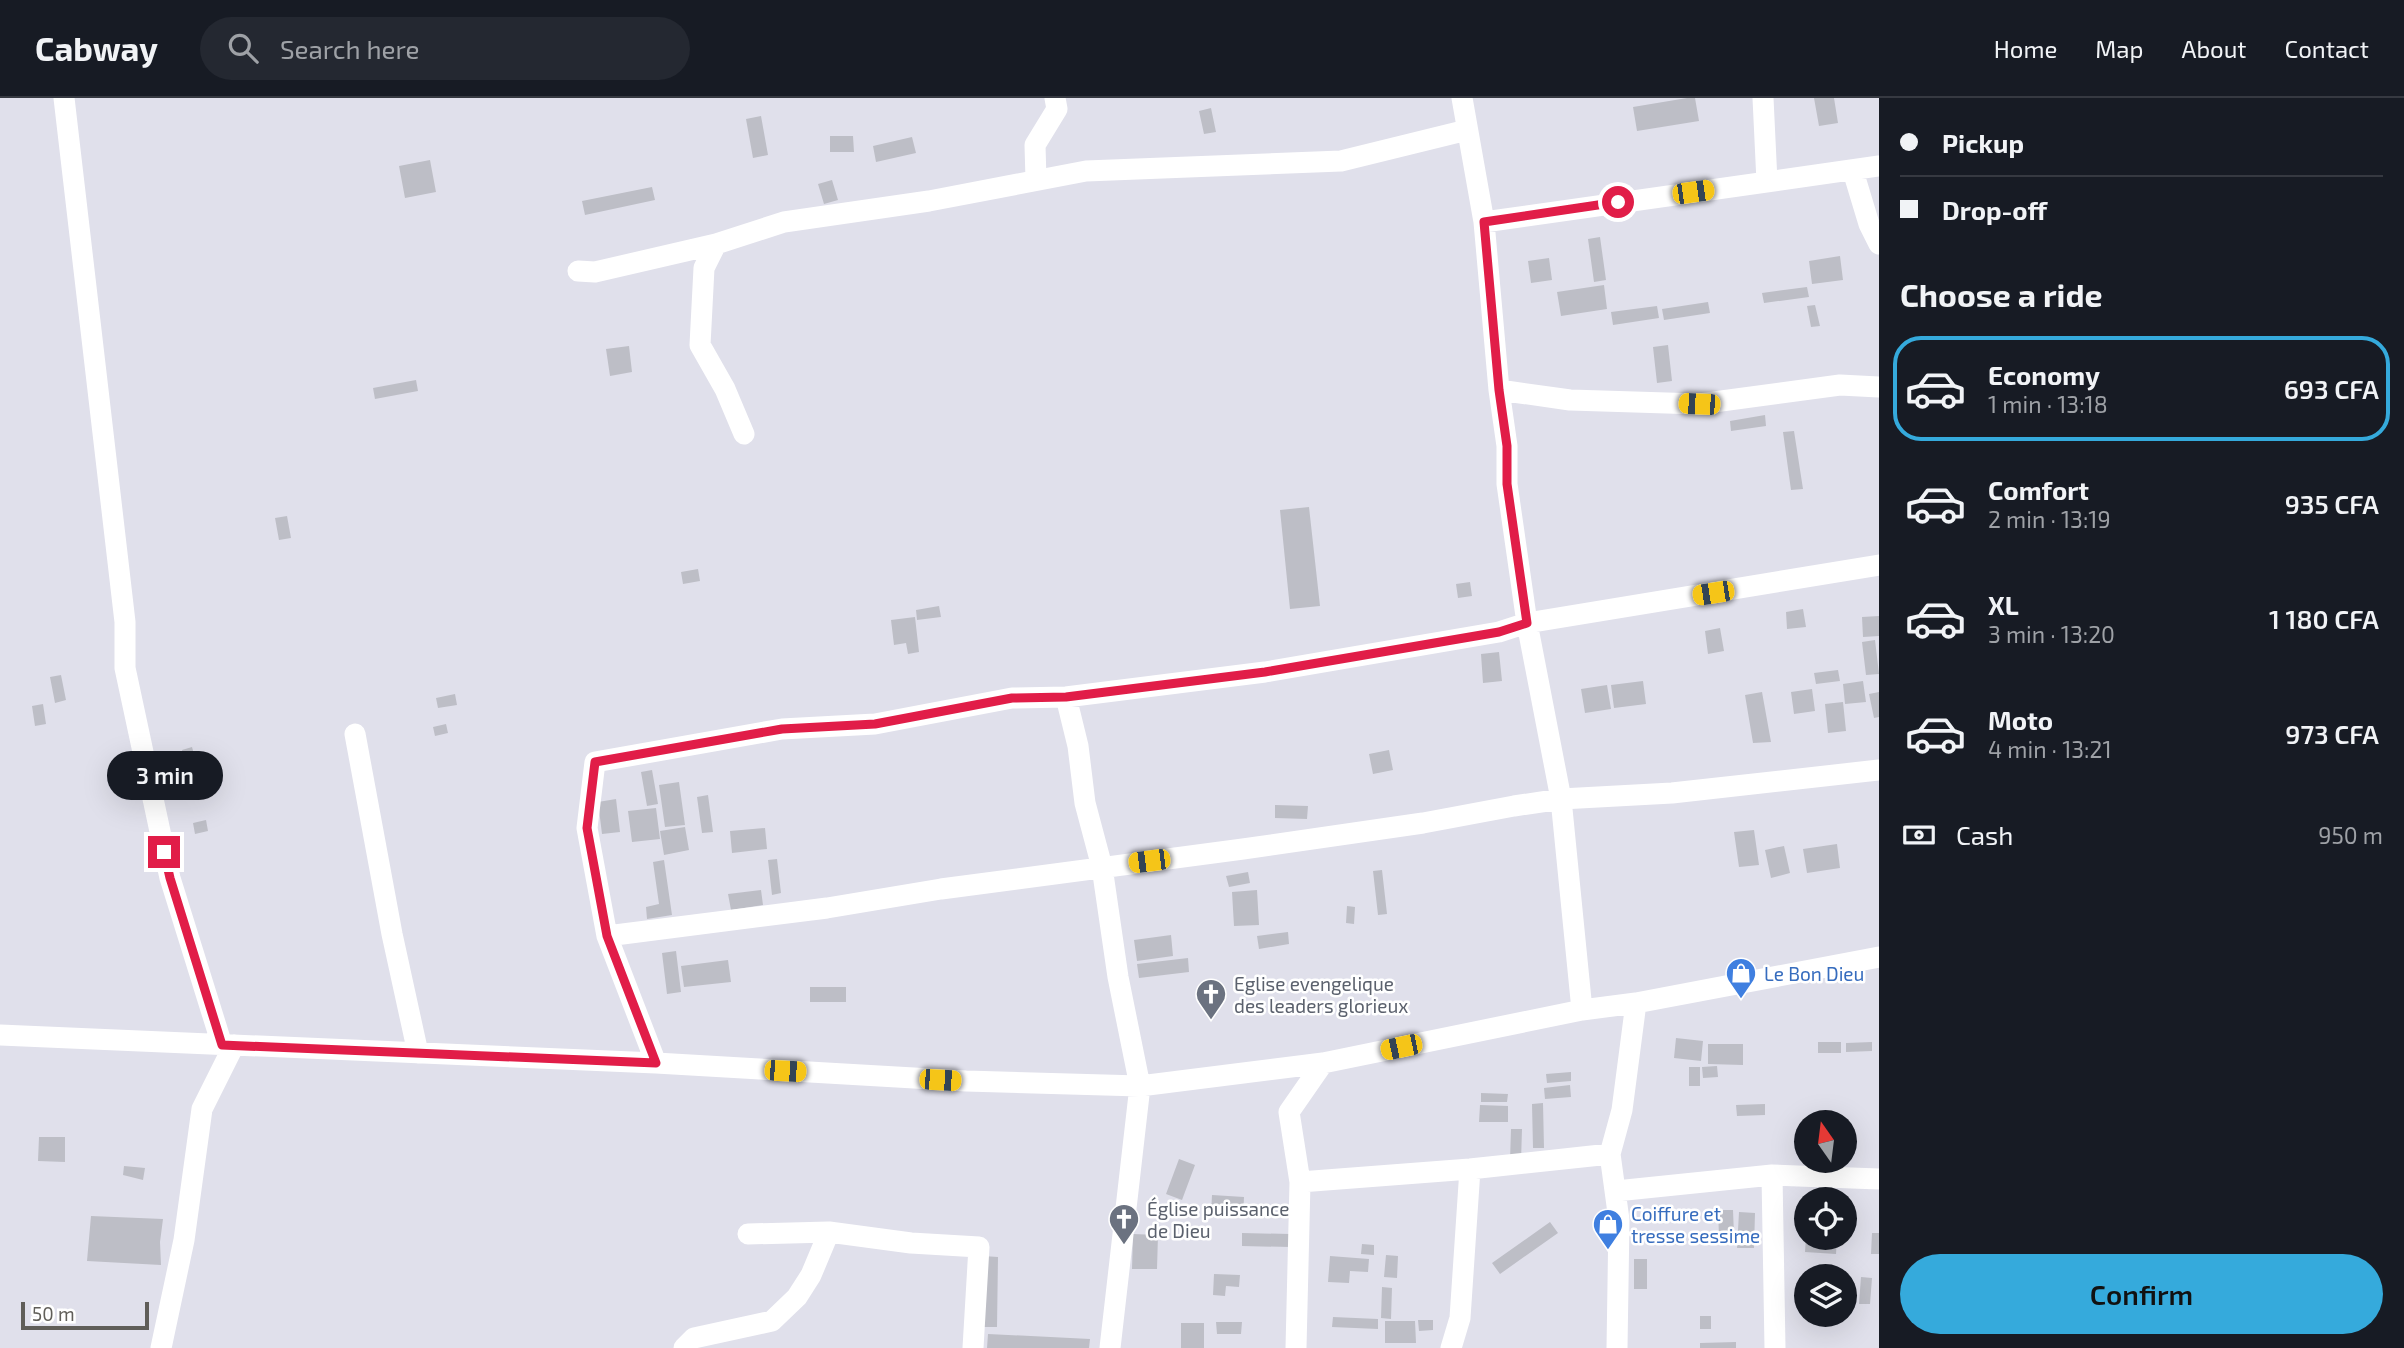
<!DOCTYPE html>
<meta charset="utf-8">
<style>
body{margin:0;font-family:"Exo 2",sans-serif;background:#242831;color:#f1f3f6;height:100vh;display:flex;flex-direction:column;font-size:26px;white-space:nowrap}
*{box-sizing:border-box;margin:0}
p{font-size:23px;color:#9ea1a6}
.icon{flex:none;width:38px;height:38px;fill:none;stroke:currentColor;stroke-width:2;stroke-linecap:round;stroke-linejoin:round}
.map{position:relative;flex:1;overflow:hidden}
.panel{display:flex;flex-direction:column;background:#171b24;width:525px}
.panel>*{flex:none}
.top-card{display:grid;align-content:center;height:154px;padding:0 21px;background:#171b24}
.needle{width:46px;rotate:346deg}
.fabs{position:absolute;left:1794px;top:1012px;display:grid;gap:14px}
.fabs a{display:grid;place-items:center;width:63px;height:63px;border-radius:50%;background:#171b24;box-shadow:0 7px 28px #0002;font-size:35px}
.scale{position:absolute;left:21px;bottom:18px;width:128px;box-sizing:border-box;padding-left:7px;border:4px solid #605e59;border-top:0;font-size:19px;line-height:24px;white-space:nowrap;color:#605e59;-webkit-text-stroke:5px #fff;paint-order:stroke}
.end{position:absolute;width:32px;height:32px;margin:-16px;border:9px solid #e11d48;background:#fff;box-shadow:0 0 0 4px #fff}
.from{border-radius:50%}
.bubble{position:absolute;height:49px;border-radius:24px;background:#171b24;box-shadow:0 7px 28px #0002;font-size:23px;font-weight:600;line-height:49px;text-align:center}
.car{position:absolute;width:21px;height:42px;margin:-21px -10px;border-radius:9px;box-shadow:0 0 5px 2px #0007;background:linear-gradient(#f5c518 24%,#345 0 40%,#f5c518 0 76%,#345 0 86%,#f5c518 0)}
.top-card b{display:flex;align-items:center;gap:24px;height:66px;font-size:26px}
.top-card b+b{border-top:2px solid #363941}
.top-card i{width:18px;height:18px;background:#f1f3f6}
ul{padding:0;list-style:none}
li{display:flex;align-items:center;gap:21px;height:105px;margin:0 14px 10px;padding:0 7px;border:4px solid transparent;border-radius:28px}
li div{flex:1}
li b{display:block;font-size:26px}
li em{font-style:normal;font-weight:600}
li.active{border-color:#35aadc}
li>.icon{width:63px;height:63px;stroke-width:1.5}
h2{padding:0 21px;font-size:32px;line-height:84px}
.pay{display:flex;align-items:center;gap:18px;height:77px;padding:0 21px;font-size:26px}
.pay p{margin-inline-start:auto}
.cta{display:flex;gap:14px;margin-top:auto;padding:14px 21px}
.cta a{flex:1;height:80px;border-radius:42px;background:#35aadc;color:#111;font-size:28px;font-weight:600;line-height:80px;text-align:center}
header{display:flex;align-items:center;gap:42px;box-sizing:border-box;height:98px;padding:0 35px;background:#171b24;border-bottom:2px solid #363941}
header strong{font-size:33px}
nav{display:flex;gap:38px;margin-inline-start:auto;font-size:24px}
.search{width:490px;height:63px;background:#242831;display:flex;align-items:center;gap:18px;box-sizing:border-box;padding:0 24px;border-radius:38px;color:#9ea1a6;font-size:26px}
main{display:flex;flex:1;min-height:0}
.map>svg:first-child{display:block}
</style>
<header>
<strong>Cabway</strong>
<div class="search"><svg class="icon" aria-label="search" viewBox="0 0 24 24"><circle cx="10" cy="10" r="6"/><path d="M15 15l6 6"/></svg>Search here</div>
<nav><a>Home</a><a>Map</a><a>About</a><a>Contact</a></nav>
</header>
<main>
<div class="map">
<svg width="1879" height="1250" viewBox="0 0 1879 1250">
<rect width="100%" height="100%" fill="#e0e0eb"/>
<path fill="#bdbec6" d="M 1687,0 L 1695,0 L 1699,23 L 1637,33 L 1633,9 Z
M 1814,0 L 1834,0 L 1838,25 L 1819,28 Z
M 1211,10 L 1216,34 L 1204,36 L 1199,13 Z
M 761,18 L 768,57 L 753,60 L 746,21 Z
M 830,38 L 853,38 L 854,54 L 830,54 Z
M 912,39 L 916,55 L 876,64 L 873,48 Z
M 430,62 L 436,94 L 405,100 L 399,68 Z
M 832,82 L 838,102 L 824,106 L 818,86 Z
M 652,89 L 655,102 L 585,117 L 582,103 Z
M 1600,139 L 1606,182 L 1594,184 L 1588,141 Z
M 1840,158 L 1843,182 L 1812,186 L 1809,163 Z
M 1549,160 L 1552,182 L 1531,185 L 1528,163 Z
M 1604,187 L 1607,211 L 1561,218 L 1557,194 Z
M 1807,189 L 1809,199 L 1764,205 L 1762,195 Z
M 1708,204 L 1710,215 L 1664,222 L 1662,211 Z
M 1815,207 L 1820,228 L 1811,229 L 1807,208 Z
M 1657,208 L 1659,220 L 1613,227 L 1611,214 Z
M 1668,247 L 1672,283 L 1657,285 L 1653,249 Z
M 629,248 L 632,274 L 610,278 L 606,251 Z
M 416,282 L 418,293 L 375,301 L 373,290 Z
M 1765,317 L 1766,328 L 1731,333 L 1730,323 Z
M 1794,333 L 1803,391 L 1791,392 L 1783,334 Z
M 1309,409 L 1320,508 L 1290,511 L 1280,412 Z
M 287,418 L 291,440 L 279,442 L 275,420 Z
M 698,471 L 700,483 L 683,486 L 681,474 Z
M 1470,484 L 1472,498 L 1458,500 L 1456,486 Z
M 939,508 L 941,519 L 917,522 L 916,512 Z
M 1803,511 L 1806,529 L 1787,531 L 1786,514 Z
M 1879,518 L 1879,538 L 1863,539 L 1862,519 Z
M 915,519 L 919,554 L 908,556 L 906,545 L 894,547 L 891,522 Z
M 1720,530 L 1724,553 L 1708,556 L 1705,533 Z
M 1875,542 L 1879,576 L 1866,577 L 1862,544 Z
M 1499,554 L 1502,583 L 1483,585 L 1481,556 Z
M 1838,572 L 1840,583 L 1816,586 L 1814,575 Z
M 61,577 L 66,602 L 55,605 L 50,579 Z
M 1643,583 L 1646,606 L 1614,610 L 1611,587 Z
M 1863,583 L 1866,604 L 1845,606 L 1843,586 Z
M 1607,587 L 1611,611 L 1585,615 L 1581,591 Z
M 1812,591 L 1815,613 L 1794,616 L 1791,594 Z
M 1762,594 L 1771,644 L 1753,645 L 1745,597 Z
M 1879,594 L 1879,619 L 1874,620 L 1869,596 Z
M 455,596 L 457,607 L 438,610 L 436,600 Z
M 1843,604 L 1846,633 L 1828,635 L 1825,606 Z
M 43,606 L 46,626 L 35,628 L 32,608 Z
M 446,626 L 448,635 L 435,638 L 433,629 Z
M 192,649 L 198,671 L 188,674 L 182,652 Z
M 1389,652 L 1393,672 L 1373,676 L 1369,656 Z
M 652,672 L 658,706 L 647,708 L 641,674 Z
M 679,684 L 685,727 L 665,729 L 659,687 Z
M 708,697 L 713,734 L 702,735 L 697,699 Z
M 616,701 L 620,734 L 602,736 L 598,704 Z
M 1275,707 L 1308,708 L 1307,721 L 1275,720 Z
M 656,710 L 660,741 L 632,744 L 628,713 Z
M 206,722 L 208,733 L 195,736 L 193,725 Z
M 685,729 L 689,752 L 664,757 L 660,733 Z
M 765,730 L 767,751 L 732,755 L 730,733 Z
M 1754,732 L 1759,767 L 1739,769 L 1734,734 Z
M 1837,746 L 1840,770 L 1807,775 L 1803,751 Z
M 1784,748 L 1790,775 L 1771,780 L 1765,752 Z
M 777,761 L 781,795 L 772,797 L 768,762 Z
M 664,762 L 672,817 L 647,821 L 646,809 L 659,806 L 653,764 Z
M 1382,772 L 1387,816 L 1378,817 L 1373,773 Z
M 1248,774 L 1250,785 L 1229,789 L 1226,778 Z
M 761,792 L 763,807 L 731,812 L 728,796 Z
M 1257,792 L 1259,827 L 1234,828 L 1232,794 Z
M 1347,808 L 1355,809 L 1354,826 L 1346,825 Z
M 1288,834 L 1289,846 L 1259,851 L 1257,838 Z
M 1171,837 L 1173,858 L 1137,863 L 1134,842 Z
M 676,853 L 681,894 L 667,896 L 662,855 Z
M 1188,860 L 1189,874 L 1139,880 L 1137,866 Z
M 728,862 L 731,884 L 684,889 L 681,868 Z
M 810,889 L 846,889 L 846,904 L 810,904 Z
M 1676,940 L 1703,943 L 1701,963 L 1674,960 Z
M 1818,944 L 1841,944 L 1841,955 L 1818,955 Z
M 1872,944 L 1872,953 L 1846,954 L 1846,945 Z
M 1708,946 L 1743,946 L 1743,967 L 1708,966 Z
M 1717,968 L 1718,979 L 1703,980 L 1702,969 Z
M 1689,969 L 1700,969 L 1700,988 L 1689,988 Z
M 1571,974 L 1571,983 L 1547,985 L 1546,976 Z
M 1570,987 L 1571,999 L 1545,1001 L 1544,990 Z
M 1481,995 L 1508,996 L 1507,1004 L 1481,1004 Z
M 1543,1005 L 1544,1050 L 1533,1050 L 1532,1006 Z
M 1765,1006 L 1765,1017 L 1737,1018 L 1736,1007 Z
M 1480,1007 L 1508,1008 L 1508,1024 L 1479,1024 Z
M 1511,1031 L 1522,1031 L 1521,1063 L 1510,1063 Z
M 39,1039 L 65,1039 L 65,1064 L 38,1063 Z
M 1179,1061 L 1195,1067 L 1182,1102 L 1166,1096 Z
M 124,1068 L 145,1070 L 143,1082 L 123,1077 Z
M 1212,1097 L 1244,1099 L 1243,1119 L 1211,1117 Z
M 1718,1112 L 1733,1112 L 1734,1137 L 1719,1138 Z
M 1739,1114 L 1755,1115 L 1754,1150 L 1737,1150 Z
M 91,1118 L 163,1121 L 160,1144 L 161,1167 L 87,1163 Z
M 1550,1124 L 1558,1135 L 1500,1176 L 1492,1165 Z
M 1242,1135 L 1290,1136 L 1290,1149 L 1242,1148 Z
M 1872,1135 L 1879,1135 L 1879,1156 L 1871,1156 Z
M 1133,1136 L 1158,1137 L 1157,1171 L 1132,1171 Z
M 1806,1139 L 1837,1139 L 1836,1156 L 1805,1154 Z
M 1362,1146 L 1374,1147 L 1374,1157 L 1361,1156 Z
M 1386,1157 L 1398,1158 L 1397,1180 L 1384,1179 Z
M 983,1158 L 998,1159 L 997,1229 L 981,1229 Z
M 1330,1158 L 1369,1161 L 1368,1174 L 1350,1173 L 1349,1185 L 1328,1184 Z
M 1634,1161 L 1647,1161 L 1647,1191 L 1634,1191 Z
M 1214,1176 L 1240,1177 L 1239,1189 L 1226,1188 L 1225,1198 L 1213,1197 Z
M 1861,1179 L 1872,1180 L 1870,1206 L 1859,1206 Z
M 1382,1189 L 1392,1190 L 1391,1221 L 1381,1220 Z
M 1700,1218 L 1711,1218 L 1711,1231 L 1700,1231 Z
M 1333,1219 L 1378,1221 L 1378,1231 L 1332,1229 Z
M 1418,1222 L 1433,1222 L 1433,1232 L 1419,1233 Z
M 1385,1223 L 1415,1223 L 1416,1245 L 1385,1245 Z
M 1216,1224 L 1242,1224 L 1241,1236 L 1217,1236 Z
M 1181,1225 L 1204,1225 L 1204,1250 L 1181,1250 Z
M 988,1236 L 1090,1241 L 1089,1250 L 987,1250 Z
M 1736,1244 L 1736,1250 L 1700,1250 L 1700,1245 Z"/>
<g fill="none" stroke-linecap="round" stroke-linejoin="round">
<path stroke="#fff" stroke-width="21" d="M 64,0 L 125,524 L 125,570 L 170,780 L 222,947
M 1462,0 L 1484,124 L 1499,292 L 1507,348 L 1507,386 L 1527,525 L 1561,701 L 1582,912
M 1763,0 L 1767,84
M 1853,73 L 1869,126 L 1879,146
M 1036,82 L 1035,47 L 1057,11 L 1055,0
M 1484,124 L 1879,68
M 716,146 L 704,170 L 700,247 L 725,291 L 744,336
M 578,173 L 595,174 L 716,146 L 784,124 L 929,103 L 1086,73 L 1341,63 L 1467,32
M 1499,292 L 1570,302 L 1699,306 L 1840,287 L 1879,289
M 1066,599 L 1078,648 L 1085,705 L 1102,769 L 1118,879 L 1140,988 L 1110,1250
M 355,636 L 392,836 L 418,955
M 607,838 L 827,810 L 941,791 L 1243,751 L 1423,725 L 1514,708 L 1561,701 L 1672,695 L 1879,672
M 0,937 L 656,965 L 966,983 L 1140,988 L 1323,965 L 1582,912 L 1636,905 L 1879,859
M 656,965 L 607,838 L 587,730 L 595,664 L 782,631 L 875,626 L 1012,600 L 1066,599 L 1265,574 L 1499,534 L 1527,525 L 1879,467
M 1772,1077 L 1775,1250
M 1300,1084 L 1470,1071 L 1610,1056
M 1616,1093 L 1772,1077 L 1879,1081
M 748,1136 L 829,1134 L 911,1145 L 979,1149 L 973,1250
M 161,1250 L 184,1142 L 202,1011 L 234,947
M 684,1250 L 694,1240 L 772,1223 L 797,1199 L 811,1177 L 829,1134
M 1296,1250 L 1300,1084 L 1289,1014 L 1323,965
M 1451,1250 L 1460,1220 L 1470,1071
M 1617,1250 L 1619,1122 L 1610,1056 L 1622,1012 L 1636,905"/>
</g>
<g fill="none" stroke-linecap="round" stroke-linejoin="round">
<path stroke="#e11d48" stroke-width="9" d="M 164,754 L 170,780 L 222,947 L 656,965 L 607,838 L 587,730 L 595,664 L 782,631 L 875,626 L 1012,600 L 1066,599 L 1265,574 L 1499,534 L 1527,525 L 1507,386 L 1507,348 L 1499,292 L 1484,124 L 1618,104"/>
</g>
<defs>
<g id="shop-pin" transform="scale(1.575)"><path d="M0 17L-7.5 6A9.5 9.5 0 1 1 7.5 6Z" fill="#3f7fe0" stroke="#fff"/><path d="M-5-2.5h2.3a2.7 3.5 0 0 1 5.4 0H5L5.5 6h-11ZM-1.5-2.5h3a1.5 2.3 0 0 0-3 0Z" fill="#fff"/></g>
<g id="church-pin" transform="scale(1.575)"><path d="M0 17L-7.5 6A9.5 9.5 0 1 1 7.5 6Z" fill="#6b7280" stroke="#fff"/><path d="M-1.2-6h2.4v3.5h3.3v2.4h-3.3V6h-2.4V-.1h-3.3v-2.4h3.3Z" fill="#fff"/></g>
</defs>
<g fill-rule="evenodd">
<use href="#shop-pin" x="1741" y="875"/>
<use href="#church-pin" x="1211" y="896"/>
<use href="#church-pin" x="1124" y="1121"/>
<use href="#shop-pin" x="1608" y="1126"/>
</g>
<g text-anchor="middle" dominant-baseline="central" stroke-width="5" stroke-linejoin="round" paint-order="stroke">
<g font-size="19" fill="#366cbe" stroke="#fff" text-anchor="start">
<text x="1764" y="875">Le Bon Dieu</text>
<text x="1631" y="1115">Coiffure et<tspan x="1631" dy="22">tresse sessime</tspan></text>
</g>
<g font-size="19" fill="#5b616d" stroke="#fff" text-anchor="start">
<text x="1234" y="885">Eglise evengelique<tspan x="1234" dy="22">des leaders glorieux</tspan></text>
<text x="1147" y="1110">Église puissance<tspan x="1147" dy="22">de Dieu</tspan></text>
</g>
</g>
</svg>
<div class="fabs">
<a><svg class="needle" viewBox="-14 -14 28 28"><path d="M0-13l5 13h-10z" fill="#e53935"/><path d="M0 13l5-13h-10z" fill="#9ea1a6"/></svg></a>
<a><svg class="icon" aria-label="locate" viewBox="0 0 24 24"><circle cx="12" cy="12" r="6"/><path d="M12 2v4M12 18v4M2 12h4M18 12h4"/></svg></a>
<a><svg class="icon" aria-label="layers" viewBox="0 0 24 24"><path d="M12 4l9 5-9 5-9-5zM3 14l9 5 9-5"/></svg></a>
</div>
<div class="scale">50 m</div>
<i class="end from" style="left:1618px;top:104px"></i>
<i class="end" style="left:164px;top:754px"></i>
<div class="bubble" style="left:107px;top:653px;width:116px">3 min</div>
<i class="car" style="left:1693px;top:94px;rotate:82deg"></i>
<i class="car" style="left:1699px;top:306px;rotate:272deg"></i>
<i class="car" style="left:1713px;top:495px;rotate:261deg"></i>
<i class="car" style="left:1149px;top:763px;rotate:263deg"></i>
<i class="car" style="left:1401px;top:949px;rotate:258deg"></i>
<i class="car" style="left:785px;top:973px;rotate:93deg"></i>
<i class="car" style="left:940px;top:982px;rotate:93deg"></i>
</div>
<section class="panel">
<div class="top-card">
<b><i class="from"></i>Pickup</b>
<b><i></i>Drop-off</b>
</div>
<h2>Choose a ride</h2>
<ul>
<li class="active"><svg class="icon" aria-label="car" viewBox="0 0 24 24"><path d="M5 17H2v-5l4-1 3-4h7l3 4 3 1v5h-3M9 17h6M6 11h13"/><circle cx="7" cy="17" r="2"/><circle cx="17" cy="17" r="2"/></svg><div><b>Economy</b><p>1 min · 13:18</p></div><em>693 CFA</em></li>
<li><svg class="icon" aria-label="car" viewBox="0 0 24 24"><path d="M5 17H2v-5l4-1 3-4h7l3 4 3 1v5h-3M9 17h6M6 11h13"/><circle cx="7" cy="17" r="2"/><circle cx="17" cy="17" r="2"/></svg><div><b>Comfort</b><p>2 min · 13:19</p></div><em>935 CFA</em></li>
<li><svg class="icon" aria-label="car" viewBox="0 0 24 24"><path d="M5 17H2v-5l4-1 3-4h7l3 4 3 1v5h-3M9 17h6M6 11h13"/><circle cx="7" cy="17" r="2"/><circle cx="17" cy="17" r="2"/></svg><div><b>XL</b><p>3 min · 13:20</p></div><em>1 180 CFA</em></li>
<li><svg class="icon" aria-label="car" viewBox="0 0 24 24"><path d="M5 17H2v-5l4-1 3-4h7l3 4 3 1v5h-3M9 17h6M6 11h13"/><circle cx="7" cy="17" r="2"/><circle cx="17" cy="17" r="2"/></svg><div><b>Moto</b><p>4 min · 13:21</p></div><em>973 CFA</em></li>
</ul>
<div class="pay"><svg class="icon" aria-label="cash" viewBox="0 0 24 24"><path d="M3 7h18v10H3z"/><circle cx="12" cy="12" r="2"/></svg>Cash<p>950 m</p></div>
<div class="cta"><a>Confirm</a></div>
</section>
</main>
